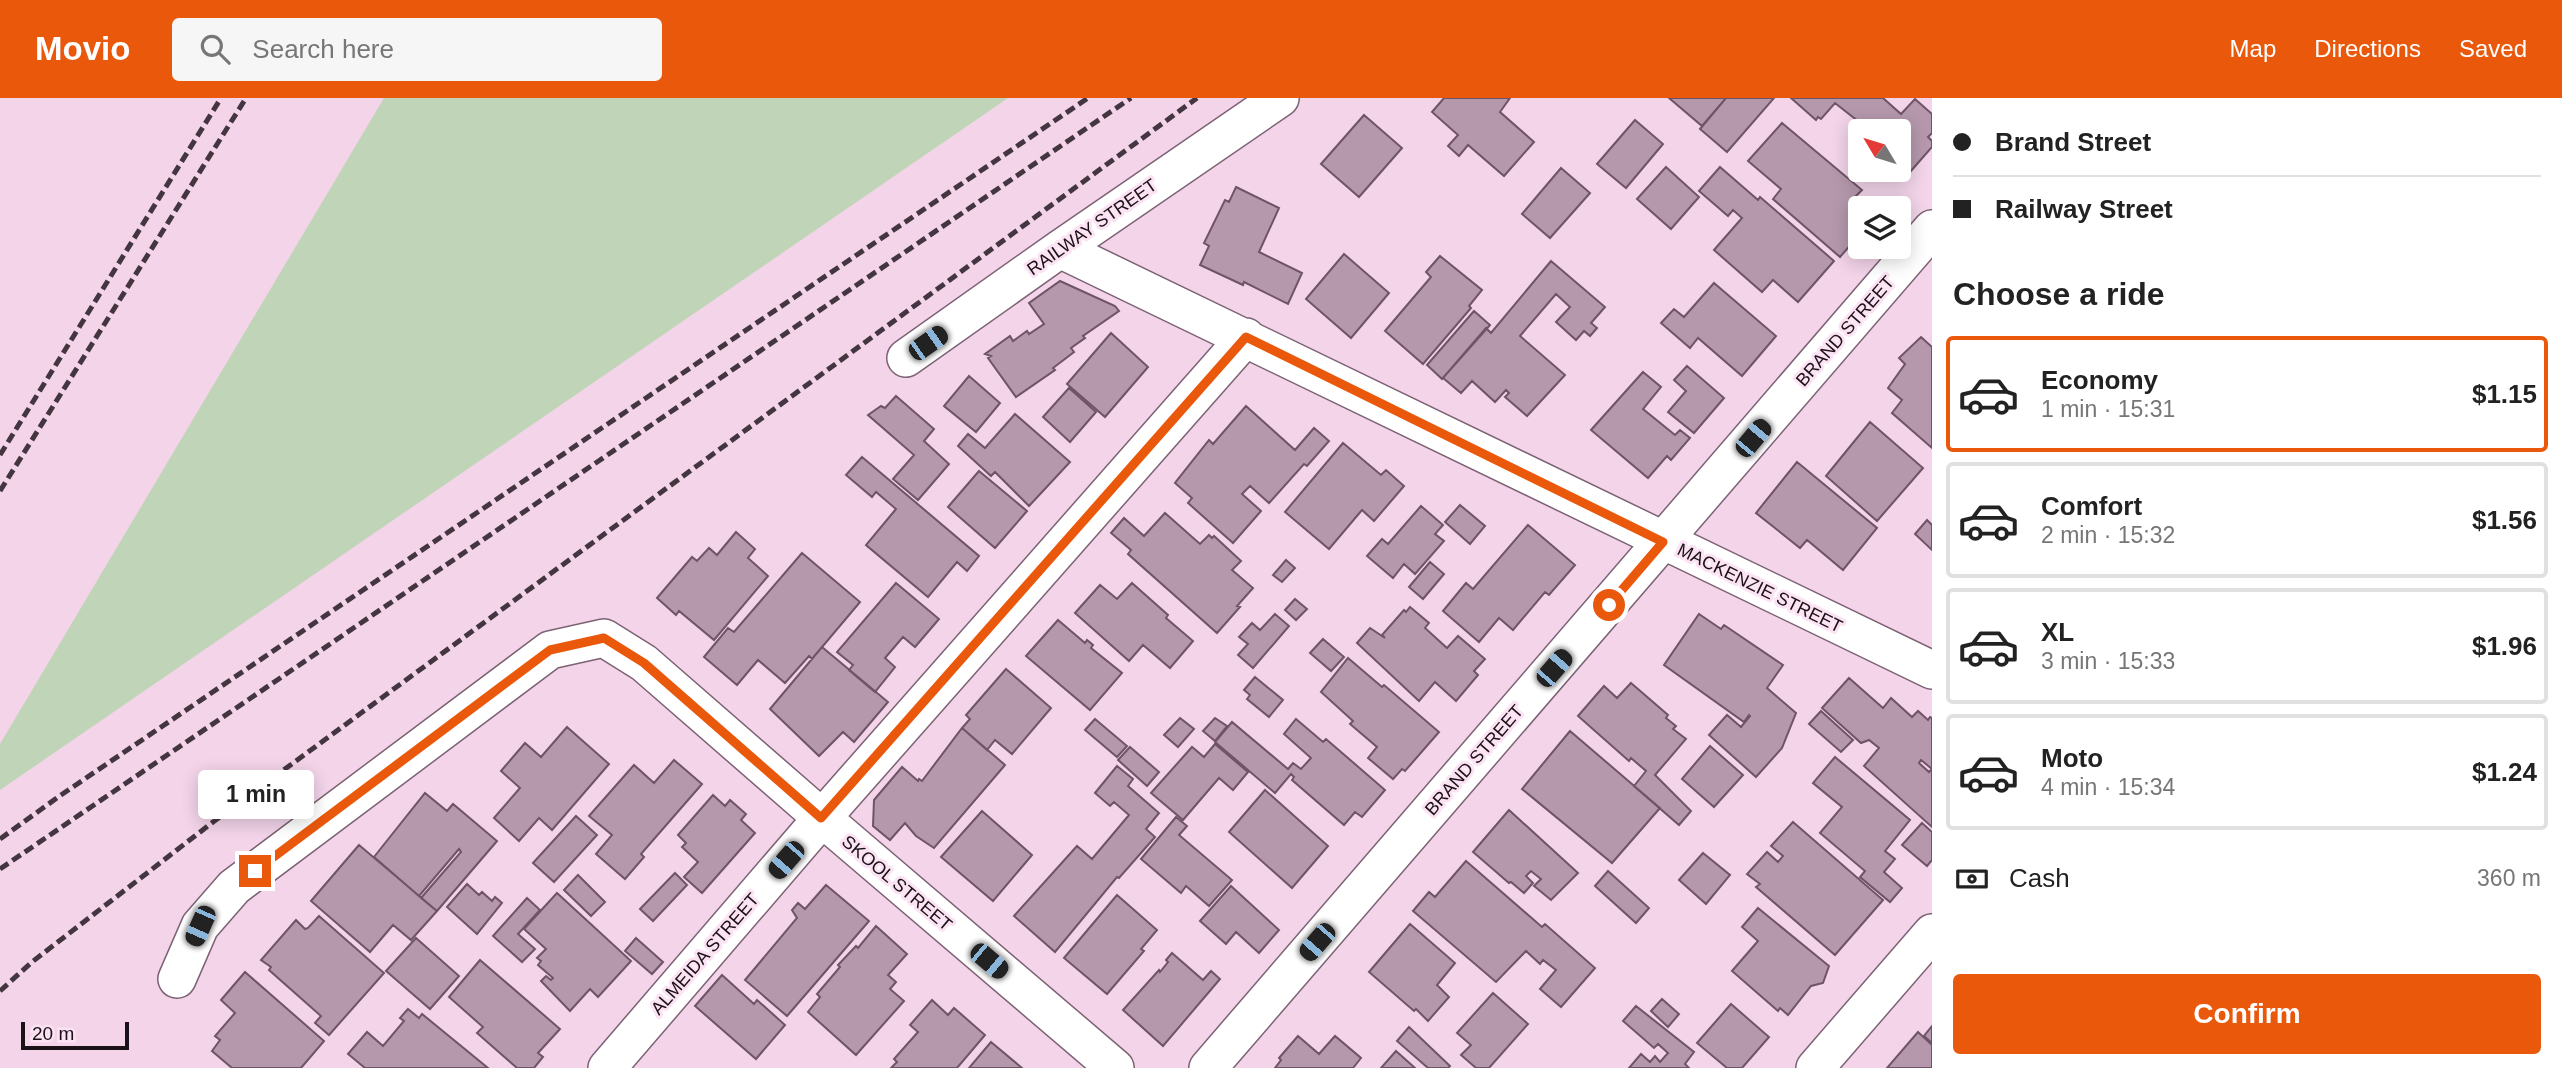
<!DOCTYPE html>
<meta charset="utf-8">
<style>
body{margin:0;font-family:Arial,sans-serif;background:#f6f6f6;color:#222;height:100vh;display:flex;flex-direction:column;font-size:26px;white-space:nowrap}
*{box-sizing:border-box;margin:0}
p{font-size:23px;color:#767676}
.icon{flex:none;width:38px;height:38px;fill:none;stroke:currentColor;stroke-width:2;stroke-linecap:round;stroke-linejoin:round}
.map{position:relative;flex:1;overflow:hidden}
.panel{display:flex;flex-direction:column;background:#fff;width:630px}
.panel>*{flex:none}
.guide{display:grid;align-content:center;height:154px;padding:0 21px;background:#fff}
.needle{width:46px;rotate:308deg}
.fabs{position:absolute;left:1848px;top:21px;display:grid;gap:14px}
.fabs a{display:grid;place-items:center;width:63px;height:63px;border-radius:7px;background:#fff;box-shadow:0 4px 18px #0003;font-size:35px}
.scale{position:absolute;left:21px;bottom:18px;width:108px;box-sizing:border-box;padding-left:7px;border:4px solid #1b1118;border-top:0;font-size:19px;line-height:24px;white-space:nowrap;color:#1b1118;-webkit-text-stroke:5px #fce3f4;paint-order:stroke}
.end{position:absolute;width:32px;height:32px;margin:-16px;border:9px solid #ea580c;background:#fff;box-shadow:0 0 0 4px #fff}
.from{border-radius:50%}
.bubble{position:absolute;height:49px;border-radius:7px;background:#fff;box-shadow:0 4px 18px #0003;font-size:23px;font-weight:800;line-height:49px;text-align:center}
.car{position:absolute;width:21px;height:42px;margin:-21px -10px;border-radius:9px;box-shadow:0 0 5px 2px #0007;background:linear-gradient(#222 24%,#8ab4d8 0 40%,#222 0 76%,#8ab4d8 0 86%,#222 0)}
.guide b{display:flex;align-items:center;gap:24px;height:66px;font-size:26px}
.guide b+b{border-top:2px solid #e0e0e0}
.guide i{width:18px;height:18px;background:#222}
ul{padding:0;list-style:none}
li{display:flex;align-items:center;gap:21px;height:116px;margin:0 14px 10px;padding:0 7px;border:4px solid #e0e0e0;border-radius:7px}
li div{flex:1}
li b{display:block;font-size:26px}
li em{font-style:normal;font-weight:800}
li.selected{border-color:#ea580c}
li>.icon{width:63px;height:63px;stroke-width:1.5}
h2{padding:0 21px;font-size:32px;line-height:84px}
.pay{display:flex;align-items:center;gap:18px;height:77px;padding:0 21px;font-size:26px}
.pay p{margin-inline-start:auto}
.action{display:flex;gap:14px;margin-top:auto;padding:14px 21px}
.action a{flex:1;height:80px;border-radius:7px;background:#ea580c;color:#fff;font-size:28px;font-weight:800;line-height:80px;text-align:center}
header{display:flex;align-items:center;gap:42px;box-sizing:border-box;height:98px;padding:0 35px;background:#ea580c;color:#fff}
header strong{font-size:33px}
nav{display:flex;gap:38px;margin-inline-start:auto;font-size:24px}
.search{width:490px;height:63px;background:#f6f6f6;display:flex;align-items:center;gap:18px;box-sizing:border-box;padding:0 24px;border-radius:7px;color:#767676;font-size:26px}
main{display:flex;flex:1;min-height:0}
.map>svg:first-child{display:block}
</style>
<header>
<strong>Movio</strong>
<div class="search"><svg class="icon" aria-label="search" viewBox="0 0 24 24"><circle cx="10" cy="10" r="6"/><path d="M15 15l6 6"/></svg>Search here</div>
<nav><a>Map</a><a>Directions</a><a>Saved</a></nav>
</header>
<main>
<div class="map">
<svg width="1932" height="970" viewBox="0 0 1932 970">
<rect width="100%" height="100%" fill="#f3d4e9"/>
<path fill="#c0d5b8" d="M 384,0 L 1008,0 L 0,692 L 0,646 Z"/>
<path fill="#b598ac" stroke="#6e5466" stroke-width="2" fill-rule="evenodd" d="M 1444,0 L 1510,0 L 1500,14 L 1534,44 L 1504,78 L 1468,47 L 1459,58 L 1448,48 L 1458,37 L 1432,14 Z
M 1669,0 L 1726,0 L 1702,28 Z
M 1726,0 L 1774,0 L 1727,54 L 1700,31 Z
M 1791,0 L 1883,0 L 1901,16 L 1915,1 L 1932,16 L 1932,35 L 1928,39 L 1932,43 L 1932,49 L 1903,82 L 1891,72 L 1899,72 L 1899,33 L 1860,33 L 1860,39 L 1852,32 L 1859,24 L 1835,5 L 1821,21 L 1818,19 L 1816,22 Z
M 1364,17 L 1402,50 L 1359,99 L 1321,66 Z
M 1635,22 L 1663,46 L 1626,90 L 1597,66 Z
M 1782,25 L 1862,92 L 1855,99 L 1868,110 L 1860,110 L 1860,136 L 1840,159 L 1773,101 L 1781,91 L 1748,63 Z
M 1666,69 L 1699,99 L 1671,131 L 1637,101 Z
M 1720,69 L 1758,102 L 1760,99 L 1834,163 L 1798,204 L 1773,182 L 1762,194 L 1714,152 L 1742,120 L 1733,112 L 1728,118 L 1699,93 Z
M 1561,70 L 1590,95 L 1550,140 L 1522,116 Z
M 1236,89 L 1279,110 L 1259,154 L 1302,175 L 1288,206 L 1244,184 L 1243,187 L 1200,167 L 1209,148 L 1204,145 L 1225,102 L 1229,104 Z
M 1344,156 L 1389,195 L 1351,240 L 1306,201 Z
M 1440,158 L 1482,192 L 1469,208 L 1471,210 L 1423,266 L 1385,233 L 1431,179 L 1426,174 Z
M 1551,163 L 1605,209 L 1591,225 L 1597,230 L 1590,238 L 1584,233 L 1576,242 L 1556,224 L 1570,209 L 1556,196 L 1520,238 L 1565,277 L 1527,318 L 1505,299 L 1509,295 L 1506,292 L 1495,304 L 1472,283 L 1461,295 L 1443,280 L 1486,230 L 1491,235 Z
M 1060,183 L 1115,208 L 1119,213 L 1083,238 L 1085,240 L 1071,250 L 1074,254 L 1053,270 L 1055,272 L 1016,299 L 988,260 L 991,258 L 985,256 L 1010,238 L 1013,243 L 1027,233 L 1029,236 L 1044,226 L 1029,205 Z
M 1714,185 L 1776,238 L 1742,278 L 1698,240 L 1690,250 L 1661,225 L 1674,211 L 1684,219 Z
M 1474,213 L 1490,227 L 1442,281 L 1427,267 Z
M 1111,235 L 1148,269 L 1105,319 L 1067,286 Z
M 1921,239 L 1932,249 L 1932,350 L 1892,315 L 1902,302 L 1888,290 L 1905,266 L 1899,260 Z
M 1687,268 L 1724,300 L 1694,335 L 1668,314 L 1686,293 L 1674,282 Z
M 1643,274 L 1661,289 L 1643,311 L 1675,337 L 1680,332 L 1690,340 L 1671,362 L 1667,358 L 1648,380 L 1591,332 Z
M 969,278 L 1000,305 L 976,334 L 944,308 Z
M 1069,290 L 1096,314 L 1070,344 L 1043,319 Z
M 896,298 L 934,331 L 924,343 L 949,366 L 918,402 L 893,381 L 914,357 L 868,317 L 881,308 L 885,310 Z
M 1246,308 L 1295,352 L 1314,330 L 1329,343 L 1307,368 L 1304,366 L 1269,405 L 1250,388 L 1242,396 L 1261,413 L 1233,445 L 1188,405 L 1192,400 L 1175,385 L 1209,342 L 1213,346 Z
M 1015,316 L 1070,364 L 1029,408 L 995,374 L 991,378 L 958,348 L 968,336 L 985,350 Z
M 1870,324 L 1923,370 L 1877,423 L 1826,378 Z
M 1343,345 L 1381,377 L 1386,372 L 1404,388 L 1374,423 L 1362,412 L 1329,451 L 1285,414 Z
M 862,359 L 979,458 L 967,473 L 957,464 L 928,499 L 866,447 L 896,411 L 876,394 L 872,399 L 846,377 Z
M 1797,364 L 1877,430 L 1843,472 L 1807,442 L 1800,450 L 1756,415 Z
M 979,373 L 1027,413 L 995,450 L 948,409 Z
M 1460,407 L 1485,428 L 1470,446 L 1445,424 Z
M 1421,408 L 1443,427 L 1435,436 L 1444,443 L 1415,476 L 1404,466 L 1393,480 L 1367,458 L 1382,441 L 1388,446 Z
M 1165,415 L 1200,446 L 1209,437 L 1212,440 L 1214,438 L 1241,463 L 1232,472 L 1253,490 L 1237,508 L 1240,509 L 1217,535 L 1128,456 L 1131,452 L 1111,435 L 1124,420 L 1144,438 Z
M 1927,422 L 1932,427 L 1932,452 L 1915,436 Z
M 1528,427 L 1575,467 L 1549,497 L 1545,494 L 1513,532 L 1499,520 L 1479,544 L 1443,513 L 1466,485 L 1473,491 Z
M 736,434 L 755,451 L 748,460 L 768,478 L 714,542 L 679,513 L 676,517 L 657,500 L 692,459 L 697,463 L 709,450 L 717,457 Z
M 802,455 L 860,504 L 812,561 L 809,558 L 785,585 L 758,562 L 737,587 L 704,559 L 728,530 L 734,534 Z
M 1286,462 L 1295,470 L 1282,484 L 1273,477 Z
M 1430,464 L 1444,476 L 1423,501 L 1409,489 Z
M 896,485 L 939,521 L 915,549 L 903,539 L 885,560 L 895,569 L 875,594 L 849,572 L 853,567 L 837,554 Z
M 1132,485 L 1168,517 L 1166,520 L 1193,543 L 1170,570 L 1143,547 L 1129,563 L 1075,515 L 1100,487 L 1117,501 Z
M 1295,501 L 1307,511 L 1296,522 L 1285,512 Z
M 1410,509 L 1429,525 L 1425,530 L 1447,550 L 1458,538 L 1485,561 L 1474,573 L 1478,577 L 1456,603 L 1435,584 L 1419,603 L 1357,545 L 1370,530 L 1385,540 L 1382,537 L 1404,512 L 1406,514 Z
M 1275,516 L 1289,528 L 1253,570 L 1238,557 L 1248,546 L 1239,539 L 1252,525 L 1260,532 Z
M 1699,516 L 1721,531 L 1724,527 L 1783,567 L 1767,590 L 1796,615 L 1782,650 L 1756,679 L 1709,637 L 1727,617 L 1741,629 L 1750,618 L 1749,617 L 1744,624 L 1664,567 Z
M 1058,522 L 1085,545 L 1087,542 L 1093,547 L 1091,550 L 1122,575 L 1090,612 L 1026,558 Z
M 1323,541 L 1344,559 L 1331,573 L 1310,555 Z
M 822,549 L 888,604 L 854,644 L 843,634 L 819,658 L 770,611 Z
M 1348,560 L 1382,589 L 1384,587 L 1439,634 L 1405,673 L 1402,671 L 1393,681 L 1368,660 L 1377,649 L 1350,626 L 1353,623 L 1321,594 Z
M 1006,571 L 1051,610 L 1012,656 L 995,642 L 987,652 L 962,630 L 970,621 L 966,617 Z
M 1255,579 L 1283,602 L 1269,619 L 1247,601 L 1250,597 L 1244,592 Z
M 1849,580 L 1883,610 L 1891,600 L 1912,619 L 1918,613 L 1928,622 L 1930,619 L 1932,620 L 1932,729 L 1864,668 L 1879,650 L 1869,642 L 1861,645 L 1822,610 ZM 1921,662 L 1932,671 L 1929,674 L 1919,665 Z
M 1631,585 L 1668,617 L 1666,620 L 1676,628 L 1673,631 L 1686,641 L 1655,677 L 1691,713 L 1679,727 L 1634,688 L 1646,673 L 1631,660 L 1629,663 L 1578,618 L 1604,588 L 1617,600 Z
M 1821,613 L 1853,642 L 1841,654 L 1809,626 Z
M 1180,620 L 1194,631 L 1178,649 L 1164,637 Z
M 1215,620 L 1227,628 L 1215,643 L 1203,633 Z
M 1095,621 L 1127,648 L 1117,659 L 1085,632 Z
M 1296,621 L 1323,644 L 1326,641 L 1385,692 L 1362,719 L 1355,714 L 1344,727 L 1292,682 L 1294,679 L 1291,676 L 1275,695 L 1215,644 L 1232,624 L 1288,671 L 1293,665 L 1301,671 L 1311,660 L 1284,636 Z
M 567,629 L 609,666 L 552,732 L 539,720 L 519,743 L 494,720 L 520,690 L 501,673 L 525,645 L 541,659 Z
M 962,630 L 1005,667 L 934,750 L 916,738 L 905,725 L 890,742 L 873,728 L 874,702 L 902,669 L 918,683 L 919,681 L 922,683 Z
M 1570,633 L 1660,710 L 1612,765 L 1522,691 Z
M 1215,646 L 1248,674 L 1233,692 L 1219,680 L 1183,722 L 1151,695 L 1192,649 L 1204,659 Z
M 1710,648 L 1743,677 L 1714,709 L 1682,681 Z
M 1130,649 L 1159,674 L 1147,688 L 1118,662 Z
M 1835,659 L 1910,722 L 1885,753 L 1895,761 L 1884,774 L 1902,790 L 1890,804 L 1860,779 L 1865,773 L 1820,735 L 1842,709 L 1813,685 Z
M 674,662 L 702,686 L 641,756 L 644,759 L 625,781 L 596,756 L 612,737 L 589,718 L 634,667 L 654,685 Z
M 1117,668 L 1133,681 L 1128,688 L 1159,715 L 1146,731 L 1155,739 L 1119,780 L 1117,779 L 1055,854 L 1014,818 L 1077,748 L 1092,761 L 1129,717 L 1114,704 L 1110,708 L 1095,695 Z
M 1265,692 L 1328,748 L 1292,790 L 1229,734 Z
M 425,695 L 447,713 L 453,706 L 497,743 L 437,813 L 421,800 L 461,754 L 459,751 L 419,798 L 374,759 Z
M 713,697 L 725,708 L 730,702 L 746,716 L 741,722 L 755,735 L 702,795 L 684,779 L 698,764 L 682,749 L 686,745 L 678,737 Z
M 1509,712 L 1578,775 L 1551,802 L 1534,788 L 1541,781 L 1531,773 L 1526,778 L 1533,785 L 1524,795 L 1511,784 L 1509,785 L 1473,754 Z
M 982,713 L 1032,757 L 993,803 L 941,759 Z
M 576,718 L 597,737 L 554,784 L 533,765 Z
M 1176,719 L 1187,728 L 1179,737 L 1232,782 L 1209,808 L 1186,788 L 1181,795 L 1141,761 Z
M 1793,724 L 1883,802 L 1835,857 L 1756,789 L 1760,786 L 1747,776 L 1767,754 L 1778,764 L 1783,758 L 1771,748 Z
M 1922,725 L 1932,734 L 1932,762 L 1927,768 L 1902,747 Z
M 359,747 L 437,813 L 411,842 L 393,827 L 370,854 L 311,803 Z
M 1703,755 L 1730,777 L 1706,806 L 1679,782 Z
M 1466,763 L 1542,829 L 1545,826 L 1595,870 L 1561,909 L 1540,891 L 1556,872 L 1543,862 L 1540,866 L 1526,853 L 1496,884 L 1413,813 L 1429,794 L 1435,799 Z
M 1608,773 L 1649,810 L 1636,825 L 1595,788 Z
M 675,775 L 687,787 L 653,823 L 640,811 Z
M 578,777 L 605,804 L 591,818 L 564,792 Z
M 467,786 L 479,797 L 482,794 L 492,803 L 495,799 L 502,805 L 477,836 L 447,809 Z
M 826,787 L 869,823 L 787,918 L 745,882 L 797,820 L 792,812 L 798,805 L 805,811 Z
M 1231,788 L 1279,832 L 1259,855 L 1236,834 L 1226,846 L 1200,823 Z
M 557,795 L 631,863 L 598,899 L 590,891 L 570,913 L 541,883 L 546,878 L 551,882 L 553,880 L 538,867 L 541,863 L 537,860 L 546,851 L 524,831 Z
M 1117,797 L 1157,832 L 1141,851 L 1144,853 L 1107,896 L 1064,860 Z
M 527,800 L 540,812 L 518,836 L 535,851 L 522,864 L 493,838 Z
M 1758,810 L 1829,868 L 1823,885 L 1811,888 L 1788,917 L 1780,910 L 1778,913 L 1732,873 L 1758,843 L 1742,829 Z
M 319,818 L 384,875 L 329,937 L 315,925 L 321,918 L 269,872 L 271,869 L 261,862 L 296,822 L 305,831 L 308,830 Z
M 1410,826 L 1455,865 L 1437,887 L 1449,899 L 1428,923 L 1416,911 L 1414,913 L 1369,874 Z
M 876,828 L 907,856 L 888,877 L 896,884 L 890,891 L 904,903 L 856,957 L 808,914 L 820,899 L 817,896 L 840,869 L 838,867 L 856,848 L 858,850 Z
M 416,840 L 459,878 L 430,911 L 386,873 Z
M 636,840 L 663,864 L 652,876 L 625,853 Z
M 1172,855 L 1203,882 L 1211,873 L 1220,881 L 1163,948 L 1123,912 L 1159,872 L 1160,874 L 1168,864 L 1166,862 Z
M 480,862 L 560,931 L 538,955 L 543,959 L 534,970 L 517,970 L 477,935 L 483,929 L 449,899 Z
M 245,874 L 324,943 L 301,970 L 232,970 L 212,953 L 220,942 L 215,938 L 235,915 L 221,902 Z
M 722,877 L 754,906 L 757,902 L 785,927 L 756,961 L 695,908 Z
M 1493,895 L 1528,926 L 1489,970 L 1476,970 L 1461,957 L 1471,947 L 1457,935 Z
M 1662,901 L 1679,916 L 1668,929 L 1651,913 Z
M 932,902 L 948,917 L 954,910 L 985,937 L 957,970 L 891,970 L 897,964 L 894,961 L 918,934 L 910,927 Z
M 1731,906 L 1769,939 L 1742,970 L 1727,970 L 1697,945 Z
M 1636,908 L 1694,954 L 1685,966 L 1689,970 L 1629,970 L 1641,956 L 1650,964 L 1655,958 L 1660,964 L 1668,955 L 1658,946 L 1654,950 L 1623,923 Z
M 408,911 L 419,920 L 422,916 L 488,970 L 365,970 L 348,956 L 367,934 L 383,948 L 404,923 L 400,920 Z
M 1932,928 L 1932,945 L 1924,938 Z
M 1409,929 L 1450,968 L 1448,970 L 1428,970 L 1397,943 Z
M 1918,934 L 1932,947 L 1932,970 L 1887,970 Z
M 1298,938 L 1319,956 L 1335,938 L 1361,960 L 1353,970 L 1275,970 L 1281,962 L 1279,960 Z
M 991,944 L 1022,970 L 969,970 Z
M 1396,953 L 1415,970 L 1381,970 Z"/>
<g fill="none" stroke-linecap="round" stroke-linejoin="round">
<g stroke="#7c6274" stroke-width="40">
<path id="minor" d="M 1060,151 C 1352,289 1641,433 1932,572
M 906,260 L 1060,151 L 1280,0
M 177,881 L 200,828 L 234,789 L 550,552 L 604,540 L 644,565 L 822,720 L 1115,970
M 607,970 L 822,720 L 1246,239
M 1208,970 L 1932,131
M 1815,970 L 1932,835"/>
</g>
<use href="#minor" stroke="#fff" stroke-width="37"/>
<path stroke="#443640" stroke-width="5" stroke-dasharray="10 5" stroke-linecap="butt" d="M 0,357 L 221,0
M 0,393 L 246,0
M 0,741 L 61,697 L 1088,0
M 0,771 L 1131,0
M 0,893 L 32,864 L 213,724 L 1197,0"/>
</g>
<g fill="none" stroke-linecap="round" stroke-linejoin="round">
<path stroke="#ea580c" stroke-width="9" d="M 255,773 L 550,552 L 604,540 L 644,565 L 821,720 L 1246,239 L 1663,444 L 1609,507"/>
</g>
<g text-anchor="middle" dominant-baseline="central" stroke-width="6" stroke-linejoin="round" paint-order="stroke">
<g font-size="18" fill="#1b1118" stroke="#fce3f4">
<text transform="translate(1092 129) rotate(-35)">RAILWAY STREET</text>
<text transform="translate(1845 233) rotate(-49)">BRAND STREET</text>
<text transform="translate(1760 490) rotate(26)">MACKENZIE STREET</text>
<text transform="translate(1474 662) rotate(-49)">BRAND STREET</text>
<text transform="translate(897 785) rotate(40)">SKOOL STREET</text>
<text transform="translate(705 856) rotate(-49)">ALMEIDA STREET</text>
</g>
</g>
</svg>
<div class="fabs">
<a><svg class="needle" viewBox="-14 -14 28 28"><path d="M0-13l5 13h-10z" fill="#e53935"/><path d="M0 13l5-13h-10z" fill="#767676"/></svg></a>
<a><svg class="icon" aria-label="layers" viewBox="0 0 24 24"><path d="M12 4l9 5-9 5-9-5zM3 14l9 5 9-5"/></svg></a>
</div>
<div class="scale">20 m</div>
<i class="end from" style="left:1609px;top:507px"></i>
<i class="end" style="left:255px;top:773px"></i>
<div class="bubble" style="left:198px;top:672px;width:116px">1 min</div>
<i class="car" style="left:928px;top:245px;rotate:55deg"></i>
<i class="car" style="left:1753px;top:340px;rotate:40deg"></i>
<i class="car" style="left:1554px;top:570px;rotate:41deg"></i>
<i class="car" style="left:786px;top:762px;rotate:221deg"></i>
<i class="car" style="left:200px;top:828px;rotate:204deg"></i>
<i class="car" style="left:1317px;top:844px;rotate:221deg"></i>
<i class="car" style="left:989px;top:863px;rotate:130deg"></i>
</div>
<section class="panel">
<div class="guide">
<b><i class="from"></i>Brand Street</b>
<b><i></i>Railway Street</b>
</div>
<h2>Choose a ride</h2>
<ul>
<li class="selected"><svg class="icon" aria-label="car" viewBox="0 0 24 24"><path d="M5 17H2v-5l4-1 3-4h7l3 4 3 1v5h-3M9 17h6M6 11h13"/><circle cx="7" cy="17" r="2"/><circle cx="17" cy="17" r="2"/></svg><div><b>Economy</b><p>1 min · 15:31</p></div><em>$1.15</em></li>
<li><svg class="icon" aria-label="car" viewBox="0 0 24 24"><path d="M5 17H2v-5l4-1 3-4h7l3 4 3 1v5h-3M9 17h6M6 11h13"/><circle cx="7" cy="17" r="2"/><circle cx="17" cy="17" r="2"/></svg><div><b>Comfort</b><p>2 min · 15:32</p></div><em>$1.56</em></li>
<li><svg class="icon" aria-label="car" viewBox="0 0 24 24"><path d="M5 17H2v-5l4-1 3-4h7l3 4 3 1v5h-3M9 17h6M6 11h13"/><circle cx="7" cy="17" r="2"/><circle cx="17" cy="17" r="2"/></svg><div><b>XL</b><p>3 min · 15:33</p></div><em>$1.96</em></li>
<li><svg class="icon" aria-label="car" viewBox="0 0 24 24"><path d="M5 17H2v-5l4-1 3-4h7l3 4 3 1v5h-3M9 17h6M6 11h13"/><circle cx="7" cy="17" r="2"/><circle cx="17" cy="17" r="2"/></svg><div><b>Moto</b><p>4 min · 15:34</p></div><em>$1.24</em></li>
</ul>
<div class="pay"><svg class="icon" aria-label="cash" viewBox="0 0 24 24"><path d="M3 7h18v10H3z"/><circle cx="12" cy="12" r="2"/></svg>Cash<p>360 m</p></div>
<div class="action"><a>Confirm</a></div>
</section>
</main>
